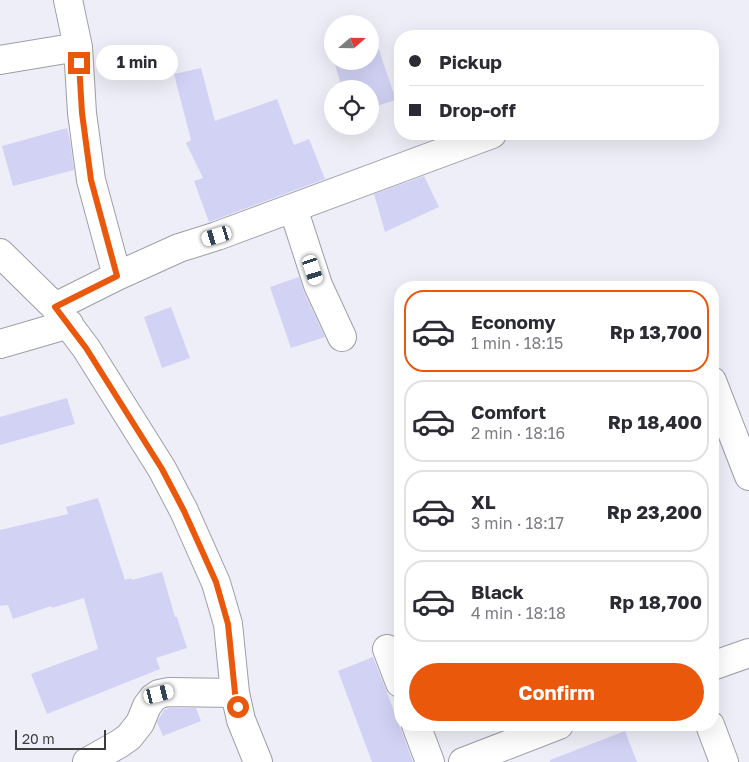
<!DOCTYPE html>
<meta charset="utf-8">
<style>
body{margin:0;font-family:"Golos Text",sans-serif;background:#f7f7f7;color:#2b2b33;height:100vh;display:flex;flex-direction:column;font-size:19px;white-space:nowrap}
*{box-sizing:border-box;margin:0}
p{font-size:16px;color:#7c7c81}
.icon{flex:none;width:28px;height:28px;fill:none;stroke:currentColor;stroke-width:2;stroke-linecap:round;stroke-linejoin:round}
.map{position:relative;flex:1;overflow:hidden}
.sheet{position:absolute;left:394px;top:281px;width:325px;height:450px;display:flex;flex-direction:column;background:#fff;border-radius:20px;box-shadow:0 5px 20px #0002}
.sheet>*{flex:none}
.banner{position:absolute;left:394px;top:30px;width:325px;height:110px;border-radius:20px;box-shadow:0 5px 20px #0002;display:grid;align-content:center;height:110px;padding:0 15px;background:#fff}
.needle{width:32px;rotate:70deg}
.controls{position:absolute;left:324px;top:15px;display:grid;gap:10px}
.controls a{display:grid;place-items:center;width:55px;height:55px;border-radius:50%;background:#fff;box-shadow:0 5px 20px #0002;font-size:25px}
.scale{position:absolute;left:15px;bottom:12px;width:91px;box-sizing:border-box;padding-left:5px;border:2px solid #3c3c3f;border-top:0;font-size:14px;line-height:18px;white-space:nowrap;color:#3c3c3f;-webkit-text-stroke:4px #eeeef8;paint-order:stroke}
.end{position:absolute;width:22px;height:22px;margin:-11px;border:6px solid #ea580c;background:#fff;box-shadow:0 0 0 2px #fff}
.from{border-radius:50%}
.bubble{position:absolute;height:35px;border-radius:18px;background:#fff;box-shadow:0 5px 20px #0002;font-size:16px;font-weight:700;line-height:35px;text-align:center}
.car{position:absolute;width:15px;height:30px;margin:-15px -8px;border-radius:6px;box-shadow:0 0 4px 1px #0007;background:linear-gradient(#fff 24%,#345 0 40%,#fff 0 76%,#345 0 86%,#fff 0)}
.banner b{display:flex;align-items:center;gap:18px;height:48px;font-size:19px}
.banner b+b{border-top:1px solid #e1e1e2}
.banner i{width:12px;height:12px;background:#2b2b33}
ul{padding:9px 0 0;list-style:none}
li{display:flex;align-items:center;gap:15px;height:82px;margin:0 10px 8px;padding:0 5px;border:2px solid #e1e1e2;border-radius:20px}
li div{flex:1}
li b{display:block;font-size:19px}
li em{font-style:normal;font-weight:700}
li.selected{border-color:#ea580c}
li>.icon{width:45px;height:45px;stroke-width:1.5}
.action{display:flex;gap:10px;margin-top:auto;padding:10px 15px}
.action a{flex:1;height:58px;border-radius:30px;background:#ea580c;color:#fff;font-size:20px;font-weight:700;line-height:58px;text-align:center}
.map>svg:first-child{display:block}
</style>
<div class="map">
<svg width="749" height="762" viewBox="0 0 749 762">
<rect width="100%" height="100%" fill="#eeeef8"/>
<path fill="#d2d2f5" d="M 370,24 L 396,100 L 370,108 L 370,89 L 342,89 L 334,61 L 370,61 Z
M 332,35 L 332,56 L 327,37 Z
M 201,68 L 215,121 L 277,99 L 294,145 L 309,139 L 325,179 L 209,222 L 194,181 L 203,178 L 186,143 L 191,140 L 174,74 Z
M 67,128 L 70,141 L 74,170 L 13,186 L 2,146 Z
M 424,176 L 439,207 L 385,232 L 374,194 Z
M 299,277 L 304,292 L 325,337 L 291,348 L 270,287 Z
M 171,307 L 190,358 L 162,368 L 144,317 Z
M 67,398 L 75,424 L 0,445 L 0,417 Z
M 98,498 L 125,580 L 131,578 L 132,580 L 162,572 L 175,617 L 177,617 L 187,648 L 156,658 L 160,669 L 47,714 L 31,674 L 98,649 L 84,598 L 52,608 L 51,606 L 13,619 L 8,605 L 0,606 L 0,530 L 68,514 L 66,507 Z
M 373,657 L 386,690 L 413,762 L 372,762 L 338,671 Z
M 170,708 L 196,708 L 201,721 L 163,736 L 157,722 L 164,710 Z
M 625,731 L 637,762 L 550,762 L 550,760 Z"/>
<g fill="none" stroke-linecap="round" stroke-linejoin="round">
<g stroke="#9e9ea7" stroke-width="30">
<path id="minor" d="M 0,60 L 78,47
M 293,208 L 318,285 L 342,337
M 0,253 L 55,307 L 86,348 L 162,469 L 184,511 L 216,583 L 228,624 L 235,693 L 241,720 L 258,762
M 117,276 L 179,248 L 217,236 L 492,134
M 55,307 L 117,276 L 91,180 L 82,113 L 78,47 L 68,0
M 0,344 L 69,324
M 712,381 L 749,476
M 387,649 L 400,683
M 712,666 L 749,653
M 416,725 L 430,762
M 710,725 L 724,762
M 87,762 L 119,744 L 129,737 L 140,723 L 147,706 L 153,698 L 159,694 L 169,692 L 235,693
M 463,762 L 559,725"/>
</g>
<use href="#minor" stroke="#fff" stroke-width="28"/>
</g>
<g fill="none" stroke-linecap="round" stroke-linejoin="round">
<path stroke="#ea580c" stroke-width="6" d="M 79,63 L 82,113 L 91,180 L 117,276 L 55,307 L 86,348 L 162,469 L 184,511 L 203,553 L 216,582 L 228,624 L 235,693 L 238,707"/>
</g>
</svg>
<div class="controls">
<a><svg class="needle" viewBox="-14 -14 28 28"><path d="M0-13l5 13h-10z" fill="#e53935"/><path d="M0 13l5-13h-10z" fill="#7c7c81"/></svg></a>
<a><svg class="icon" aria-label="locate" viewBox="0 0 24 24"><circle cx="12" cy="12" r="6"/><path d="M12 2v4M12 18v4M2 12h4M18 12h4"/></svg></a>
</div>
<div class="scale">20 m</div>
<i class="end from" style="left:238px;top:707px"></i>
<i class="end" style="left:79px;top:63px"></i>
<div class="bubble" style="left:96px;top:45px;width:82px">1 min</div>
<i class="car" style="left:217px;top:236px;rotate:253deg"></i>
<i class="car" style="left:313px;top:270px;rotate:162deg"></i>
<i class="car" style="left:159px;top:694px;rotate:76deg"></i>
<div class="banner">
<b><i class="from"></i>Pickup</b>
<b><i></i>Drop-off</b>
</div>
<section class="sheet">
<ul>
<li class="selected"><svg class="icon" aria-label="car" viewBox="0 0 24 24"><path d="M5 17H2v-5l4-1 3-4h7l3 4 3 1v5h-3M9 17h6M6 11h13"/><circle cx="7" cy="17" r="2"/><circle cx="17" cy="17" r="2"/></svg><div><b>Economy</b><p>1 min · 18:15</p></div><em>Rp 13,700</em></li>
<li><svg class="icon" aria-label="car" viewBox="0 0 24 24"><path d="M5 17H2v-5l4-1 3-4h7l3 4 3 1v5h-3M9 17h6M6 11h13"/><circle cx="7" cy="17" r="2"/><circle cx="17" cy="17" r="2"/></svg><div><b>Comfort</b><p>2 min · 18:16</p></div><em>Rp 18,400</em></li>
<li><svg class="icon" aria-label="car" viewBox="0 0 24 24"><path d="M5 17H2v-5l4-1 3-4h7l3 4 3 1v5h-3M9 17h6M6 11h13"/><circle cx="7" cy="17" r="2"/><circle cx="17" cy="17" r="2"/></svg><div><b>XL</b><p>3 min · 18:17</p></div><em>Rp 23,200</em></li>
<li><svg class="icon" aria-label="car" viewBox="0 0 24 24"><path d="M5 17H2v-5l4-1 3-4h7l3 4 3 1v5h-3M9 17h6M6 11h13"/><circle cx="7" cy="17" r="2"/><circle cx="17" cy="17" r="2"/></svg><div><b>Black</b><p>4 min · 18:18</p></div><em>Rp 18,700</em></li>
</ul>
<div class="action"><a>Confirm</a></div>
</section>
</div>
